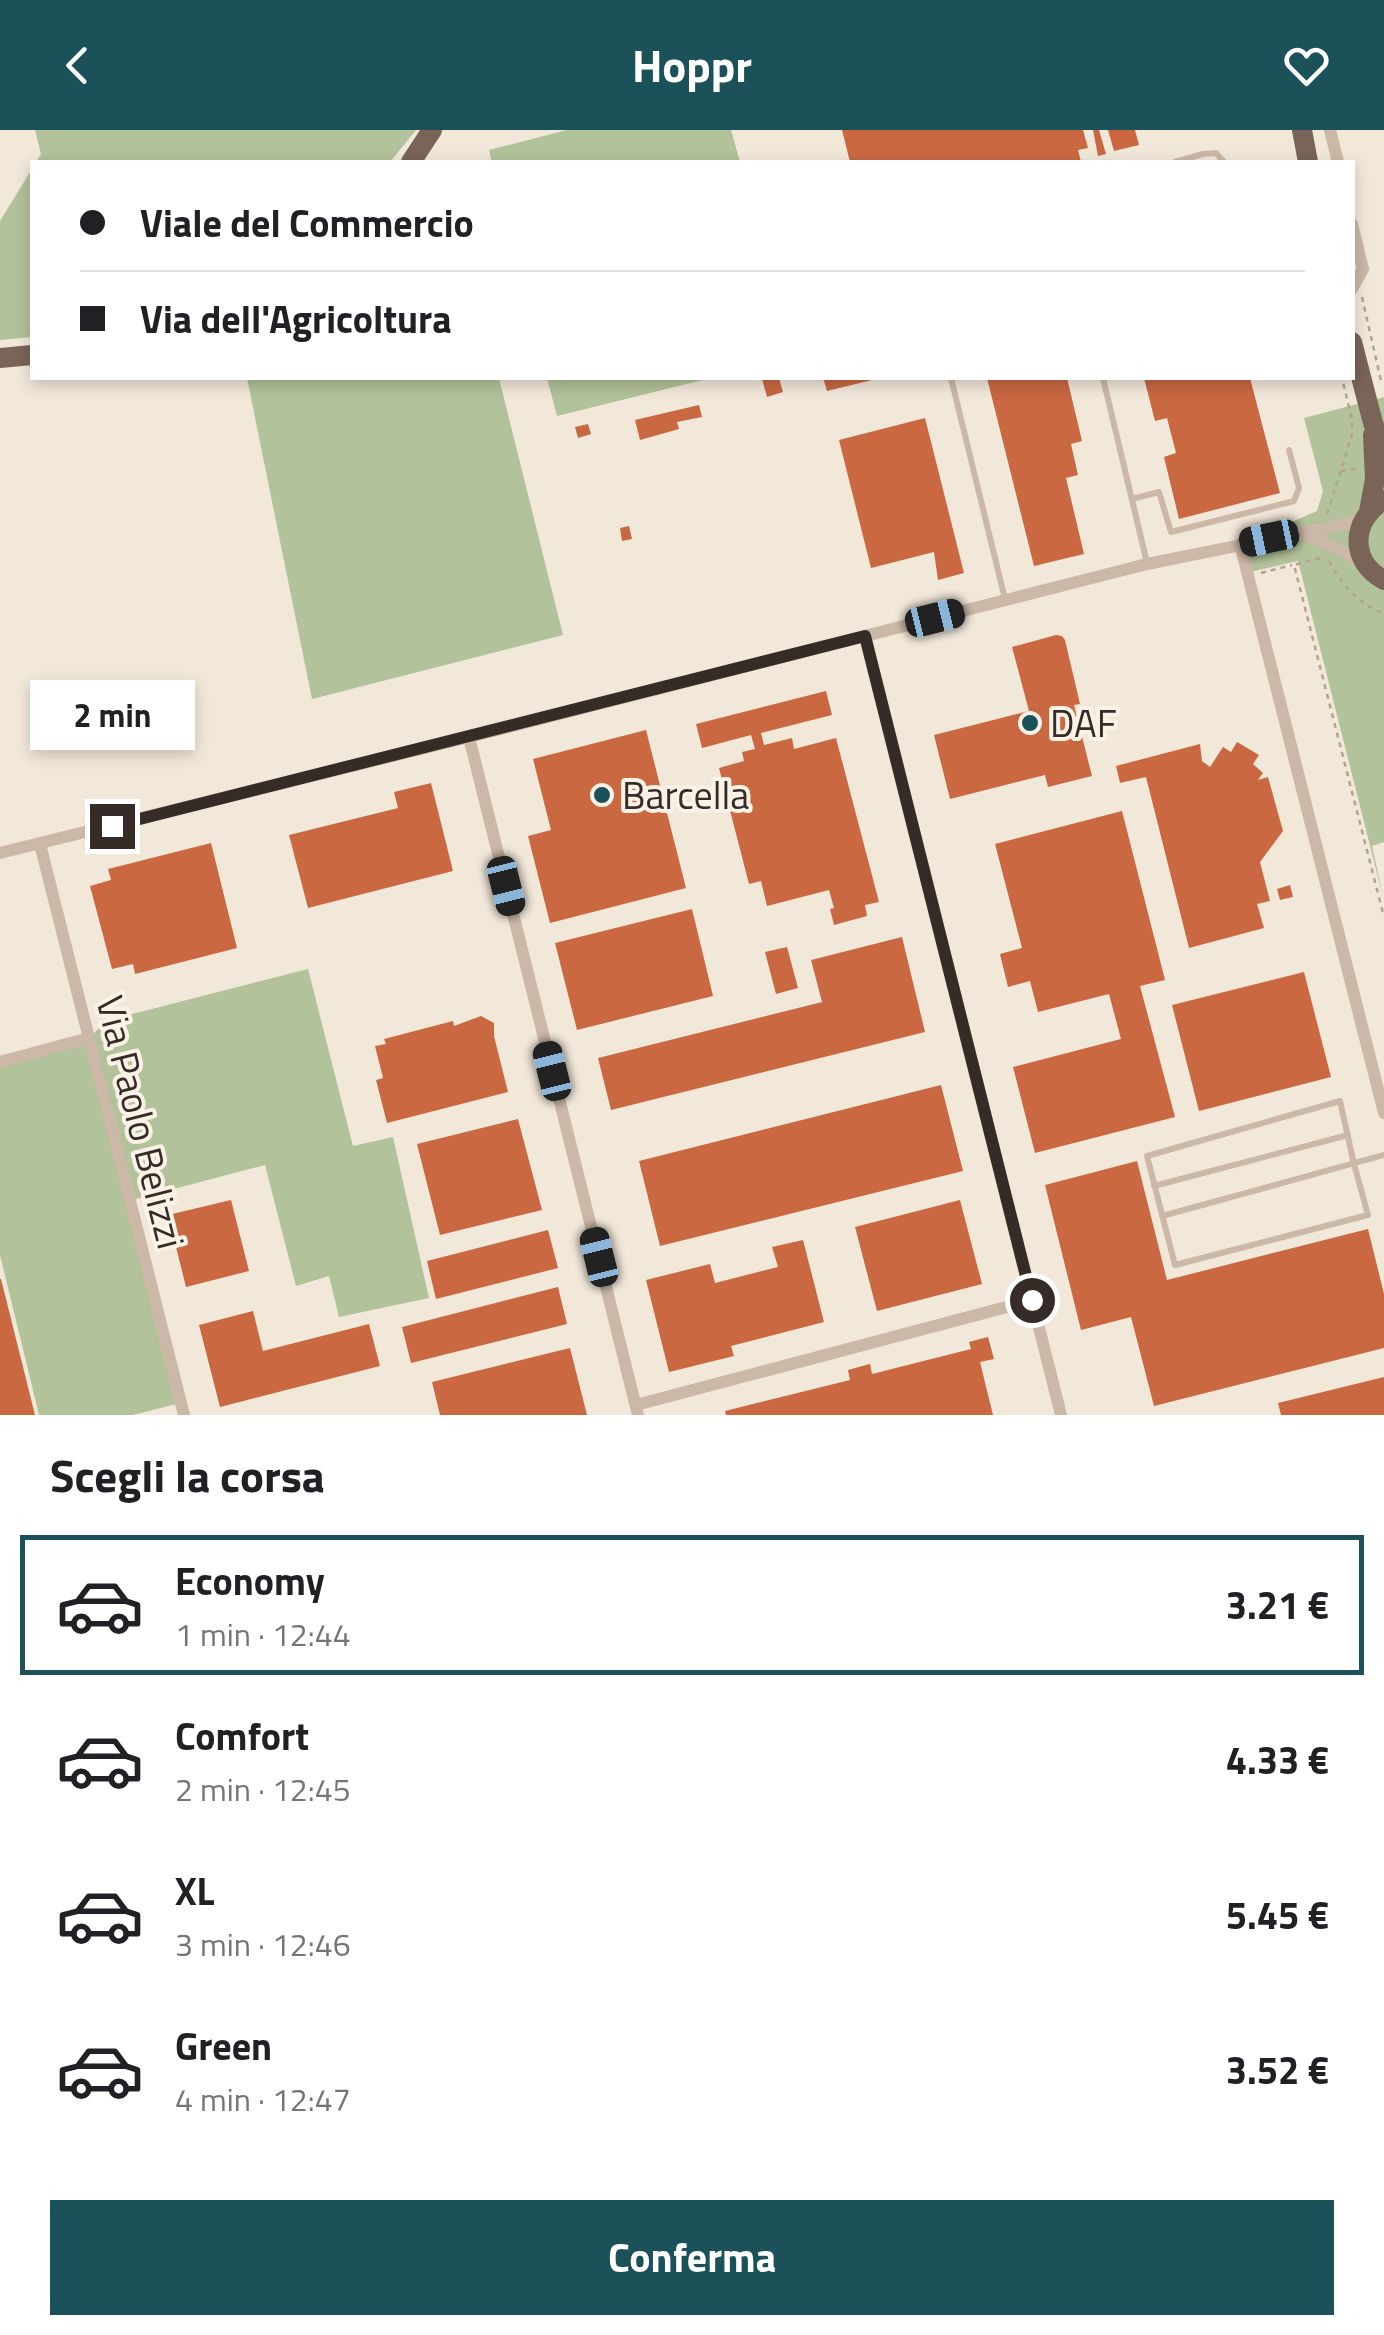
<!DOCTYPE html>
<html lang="it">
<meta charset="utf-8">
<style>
body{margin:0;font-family:"Titillium Web",sans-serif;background:#f6f6f6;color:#202124;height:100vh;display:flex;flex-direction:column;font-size:38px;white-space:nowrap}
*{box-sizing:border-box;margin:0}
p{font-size:32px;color:#757577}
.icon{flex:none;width:55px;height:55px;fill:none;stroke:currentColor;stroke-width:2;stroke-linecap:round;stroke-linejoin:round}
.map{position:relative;height:1285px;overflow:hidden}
.drawer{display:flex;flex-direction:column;background:#fff;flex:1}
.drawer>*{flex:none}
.banner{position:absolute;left:30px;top:30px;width:1325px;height:220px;border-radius:0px;box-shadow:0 5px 15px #0003;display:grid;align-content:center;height:220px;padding:0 50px;background:#fff}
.end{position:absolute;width:45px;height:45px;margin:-22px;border:12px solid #362c27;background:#fff;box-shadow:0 0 0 5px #fff}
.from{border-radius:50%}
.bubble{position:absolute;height:70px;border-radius:0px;background:#fff;box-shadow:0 5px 15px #0003;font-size:32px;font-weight:700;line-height:70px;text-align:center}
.car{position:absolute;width:30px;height:60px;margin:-30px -15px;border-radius:12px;box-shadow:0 0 8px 2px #0007;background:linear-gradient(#222 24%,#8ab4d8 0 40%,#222 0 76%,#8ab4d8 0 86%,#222 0)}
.banner b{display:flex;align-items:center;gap:35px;height:95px;font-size:38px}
.banner b+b{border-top:2px solid #e0e0e0}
.banner i{width:25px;height:25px;background:#202124}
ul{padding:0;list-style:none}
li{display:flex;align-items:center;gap:30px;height:140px;margin:0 20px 15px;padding:0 30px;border:5px solid transparent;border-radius:0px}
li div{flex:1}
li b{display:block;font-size:38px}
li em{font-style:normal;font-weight:700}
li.selected{border-color:#1b5259}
li>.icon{width:90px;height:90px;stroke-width:1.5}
h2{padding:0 50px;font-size:45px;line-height:120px}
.primary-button{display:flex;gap:20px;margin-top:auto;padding:20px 50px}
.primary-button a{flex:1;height:115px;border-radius:0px;background:#1b5259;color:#fff;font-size:40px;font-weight:700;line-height:115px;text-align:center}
header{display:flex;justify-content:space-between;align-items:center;height:130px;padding:0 50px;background:#1b5259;color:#fff;font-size:45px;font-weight:700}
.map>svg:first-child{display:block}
</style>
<header><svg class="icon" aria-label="back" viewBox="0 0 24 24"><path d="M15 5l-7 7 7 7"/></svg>Hoppr<svg class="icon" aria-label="heart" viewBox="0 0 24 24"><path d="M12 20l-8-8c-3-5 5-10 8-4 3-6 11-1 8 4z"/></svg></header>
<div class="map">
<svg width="1384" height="1285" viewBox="0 0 1384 1285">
<rect width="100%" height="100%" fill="#f2e8da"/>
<path fill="#b2c29a" d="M 35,0 L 416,0 L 390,32 L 36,32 L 41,24 Z
M 567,0 L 731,0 L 740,32 L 492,32 L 489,20 Z
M 32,39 L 32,207 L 0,210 L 0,91 Z
M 247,248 L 499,248 L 563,505 L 312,569 Z
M 547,248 L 711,248 L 557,286 Z
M 1384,267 L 1384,712 L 1372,716 L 1384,771 L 1298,431 L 1250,442 L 1240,414 L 1317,381 L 1323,361 L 1304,288 Z
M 308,839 L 353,1016 L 393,1007 L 429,1168 L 339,1187 L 329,1146 L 296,1156 L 265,1035 L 132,1070 L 180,1273 L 133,1285 L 39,1285 L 0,1125 L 0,932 L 89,909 L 105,891 Z"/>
<path fill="#c96841" d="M 842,0 L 1083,0 L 1088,18 L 1078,20 L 1081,32 L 850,32 Z
M 1093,0 L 1099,0 L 1106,24 L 1098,26 Z
M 1108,0 L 1135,0 L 1139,15 L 1114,21 Z
M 767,248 L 779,248 L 783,262 L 767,267 L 762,249 Z
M 823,248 L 876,248 L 876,249 L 827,261 Z
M 987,248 L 1067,248 L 1082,311 L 1071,314 L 1078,345 L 1066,348 L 1084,424 L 1034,436 Z
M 1144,248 L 1250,248 L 1280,363 L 1179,389 L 1164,327 L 1176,323 L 1167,288 L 1155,291 Z
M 699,275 L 702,287 L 677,292 L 679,299 L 640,310 L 635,290 Z
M 925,288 L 964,443 L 938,450 L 934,422 L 871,438 L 839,310 Z
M 588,294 L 591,304 L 578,308 L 575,297 Z
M 629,396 L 632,409 L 622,411 L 620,398 Z
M 1056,505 L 1062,506 L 1065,510 L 1080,574 L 1074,575 L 1092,646 L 1048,657 L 1045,645 L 950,669 L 934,605 L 1029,581 L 1012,517 Z
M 826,561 L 832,585 L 761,603 L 764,615 L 792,608 L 794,619 L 836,608 L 879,772 L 865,775 L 867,786 L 834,795 L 830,779 L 834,778 L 829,760 L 767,776 L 761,751 L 749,754 L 719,638 L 744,631 L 742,622 L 755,619 L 751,605 L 702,618 L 696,594 Z
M 646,600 L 686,758 L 550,793 L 528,706 L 551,700 L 533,629 Z
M 1237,612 L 1259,625 L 1253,634 L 1263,643 L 1258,650 L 1268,647 L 1283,701 L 1260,732 L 1270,771 L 1257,774 L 1264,798 L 1189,818 L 1146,647 L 1120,653 L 1116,636 L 1200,614 L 1202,631 L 1210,637 L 1223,617 L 1231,622 Z
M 431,653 L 453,741 L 308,778 L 289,705 L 398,678 L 394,662 Z
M 1122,681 L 1165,850 L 1140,856 L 1175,987 L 1035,1023 L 1013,937 L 1121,909 L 1109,864 L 1038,882 L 1030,851 L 1008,857 L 1000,824 L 1022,818 L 995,714 Z
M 211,713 L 237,818 L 135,844 L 133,834 L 112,839 L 90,756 L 111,750 L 108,739 Z
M 1290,755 L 1293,767 L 1280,770 L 1277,759 Z
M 692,779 L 713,866 L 577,900 L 555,813 Z
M 902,807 L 925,902 L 611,980 L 598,928 L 822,872 L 811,830 Z
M 787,817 L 798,858 L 776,864 L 765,822 Z
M 1304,842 L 1331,947 L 1199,981 L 1172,875 Z
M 481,886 L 494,893 L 494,906 L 508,962 L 387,993 L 376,950 L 383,948 L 375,916 L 386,914 L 384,909 L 453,891 L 454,896 Z
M 941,955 L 963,1041 L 660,1116 L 639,1031 Z
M 518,989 L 542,1080 L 440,1105 L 417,1014 Z
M 1137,1031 L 1167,1150 L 1368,1099 L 1384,1164 L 1384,1218 L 1154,1276 L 1131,1187 L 1081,1200 L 1045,1055 Z
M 231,1070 L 249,1141 L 186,1157 L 168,1085 Z
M 960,1070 L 982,1154 L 877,1181 L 855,1097 Z
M 548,1100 L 558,1138 L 436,1169 L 427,1131 Z
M 803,1110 L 824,1192 L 731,1216 L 734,1226 L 669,1242 L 646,1150 L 710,1134 L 715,1153 L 778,1137 L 772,1117 Z
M 0,1149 L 1,1149 L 35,1285 L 0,1285 Z
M 558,1157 L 567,1194 L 411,1233 L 402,1197 Z
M 253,1181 L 263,1221 L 369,1194 L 380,1236 L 220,1277 L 199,1195 Z
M 988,1207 L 994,1229 L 980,1232 L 993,1285 L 726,1285 L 725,1281 L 850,1250 L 848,1240 L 870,1234 L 872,1244 L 971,1219 L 969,1212 Z
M 570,1218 L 587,1285 L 440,1285 L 432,1252 Z
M 1384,1247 L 1384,1285 L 1281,1285 L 1278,1273 Z"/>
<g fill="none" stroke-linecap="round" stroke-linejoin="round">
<path stroke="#b6a290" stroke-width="2.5" stroke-dasharray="5 5" stroke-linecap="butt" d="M 1362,167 L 1381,251
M 1341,341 L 1358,338
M 1327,384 L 1352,305 L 1352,290 L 1342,248
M 1320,428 L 1294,435 L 1384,787
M 1329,431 C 1343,457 1357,472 1384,484
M 1261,443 L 1292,435"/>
<path stroke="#cbb8a6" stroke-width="6" d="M 1175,32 L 1203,24 L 1216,23 L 1224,32
M 951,248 L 1005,469
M 1103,248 L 1147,433
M 1132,369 L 1159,362 L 1171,402 L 1294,371 L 1299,358 L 1289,320
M 1340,971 L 1354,1034 L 1368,1085 L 1175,1135 L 1147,1026 Z
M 1154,1056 L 1348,1005
M 1162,1086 L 1384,1025"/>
<path stroke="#cbb8a6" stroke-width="12" d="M 1330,0 L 1338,32
M 1352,94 L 1363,139 L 1352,159
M 1300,403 L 1345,422 L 1362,434
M 1240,414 L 1384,983
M 865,506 L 1061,1285
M 469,607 L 638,1285
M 40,714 L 184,1285
M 0,723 L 469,607 L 1147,434 L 1345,394 L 1364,388
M 0,932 L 89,908
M 636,1275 L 1033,1170"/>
<path stroke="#796457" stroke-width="20" d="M 1302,0 L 1308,32
M 411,32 L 432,0
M 1352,212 L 1373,293 L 1384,321
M 0,228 L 32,225
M 1384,370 C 1351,390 1349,431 1384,450
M 1369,381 L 1375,349 L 1373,305"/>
</g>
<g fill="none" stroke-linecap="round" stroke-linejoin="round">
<path stroke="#362c27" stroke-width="12" d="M 112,696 L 865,506 L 1032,1170"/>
</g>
<g fill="#1b5259" stroke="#faf2e6" stroke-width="4">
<circle cx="1030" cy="593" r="10"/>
<circle cx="602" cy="665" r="10"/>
</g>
<g text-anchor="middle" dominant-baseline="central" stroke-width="8" stroke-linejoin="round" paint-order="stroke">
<g font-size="38" fill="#362c27" stroke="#faf2e6" text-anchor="start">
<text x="1050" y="593">DAF</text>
<text x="622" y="665">Barcella</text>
</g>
<g font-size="38" fill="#362c27" stroke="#faf2e6">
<text transform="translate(141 992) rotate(76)">Via Paolo Belizzi</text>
</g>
</g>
</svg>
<i class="end from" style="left:1032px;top:1170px"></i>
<i class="end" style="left:112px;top:696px"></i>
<div class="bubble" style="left:30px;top:550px;width:165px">2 min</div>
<i class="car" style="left:1269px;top:408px;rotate:258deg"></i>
<i class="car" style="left:935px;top:488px;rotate:76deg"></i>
<i class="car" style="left:506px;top:756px;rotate:166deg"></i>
<i class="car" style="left:552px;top:941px;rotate:346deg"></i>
<i class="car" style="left:599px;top:1127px;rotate:346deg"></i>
<div class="banner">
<b><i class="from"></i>Viale del Commercio</b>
<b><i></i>Via dell'Agricoltura</b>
</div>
</div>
<section class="drawer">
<h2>Scegli la corsa</h2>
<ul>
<li class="selected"><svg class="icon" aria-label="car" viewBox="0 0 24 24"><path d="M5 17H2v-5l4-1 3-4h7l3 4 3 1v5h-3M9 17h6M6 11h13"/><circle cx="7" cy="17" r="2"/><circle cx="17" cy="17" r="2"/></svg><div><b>Economy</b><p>1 min · 12:44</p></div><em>3.21 €</em></li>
<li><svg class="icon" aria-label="car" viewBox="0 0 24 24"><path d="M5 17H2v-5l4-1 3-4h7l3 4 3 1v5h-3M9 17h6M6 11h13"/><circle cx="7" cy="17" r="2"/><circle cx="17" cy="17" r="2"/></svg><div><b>Comfort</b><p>2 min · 12:45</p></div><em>4.33 €</em></li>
<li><svg class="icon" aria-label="car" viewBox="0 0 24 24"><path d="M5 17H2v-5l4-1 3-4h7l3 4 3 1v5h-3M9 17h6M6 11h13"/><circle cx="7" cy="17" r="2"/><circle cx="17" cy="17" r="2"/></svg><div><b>XL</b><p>3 min · 12:46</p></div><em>5.45 €</em></li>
<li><svg class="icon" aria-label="car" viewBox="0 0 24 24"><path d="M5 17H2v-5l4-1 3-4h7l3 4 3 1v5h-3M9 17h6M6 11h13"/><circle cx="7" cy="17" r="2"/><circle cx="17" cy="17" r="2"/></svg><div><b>Green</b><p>4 min · 12:47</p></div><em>3.52 €</em></li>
</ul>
<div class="primary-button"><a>Conferma</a></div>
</section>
